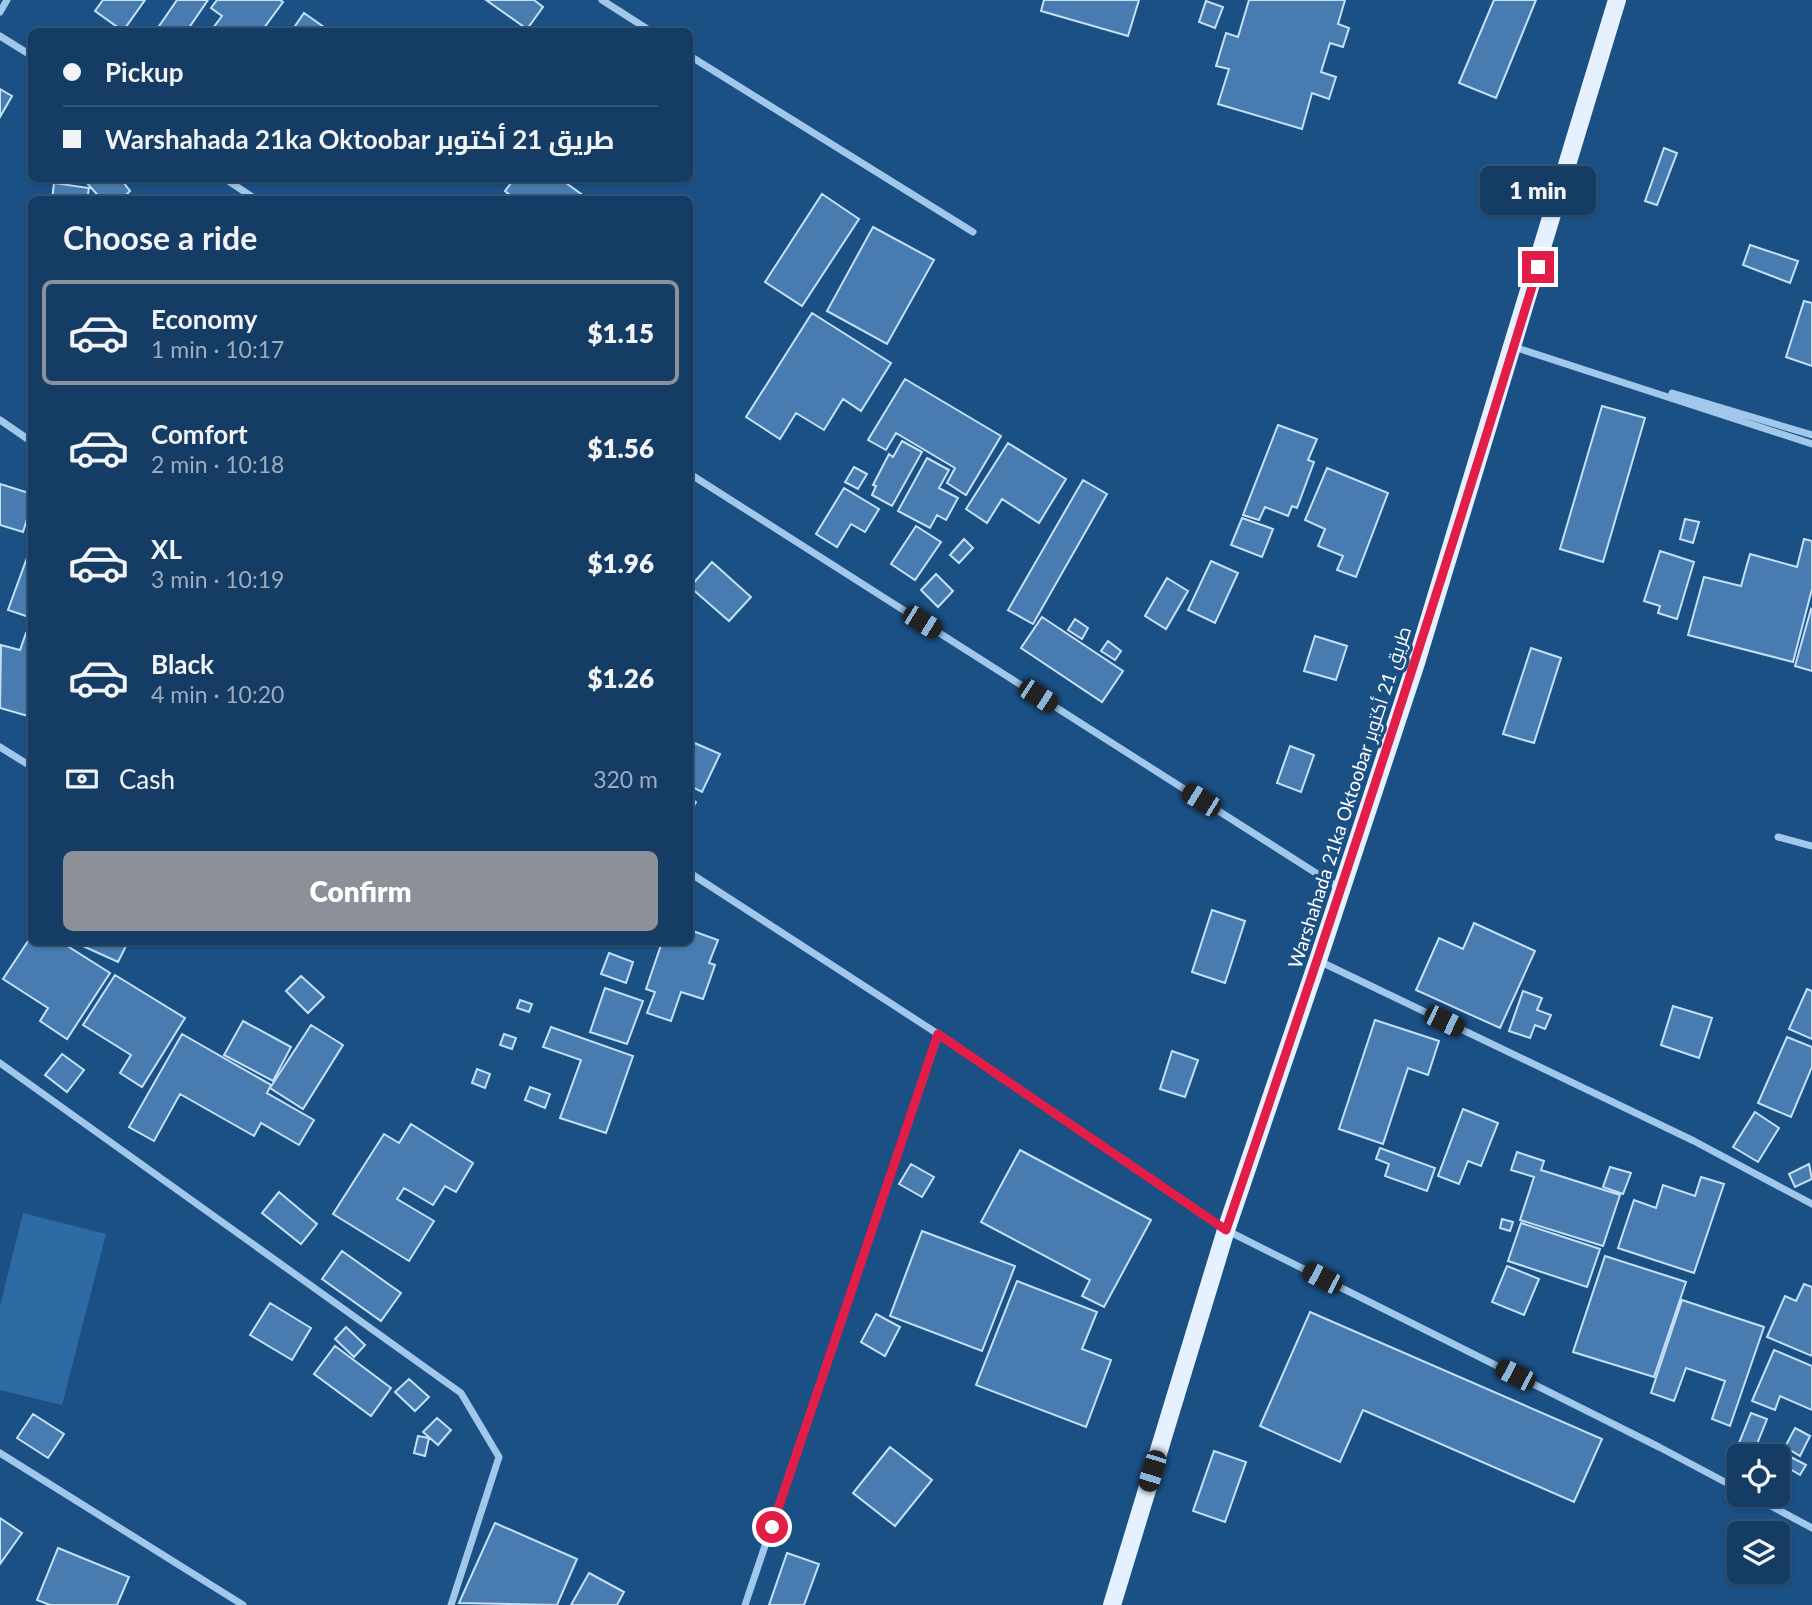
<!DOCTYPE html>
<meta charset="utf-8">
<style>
body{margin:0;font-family:Lato,Cairo,sans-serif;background:#21476d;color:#f1f3f6;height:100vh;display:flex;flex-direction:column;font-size:26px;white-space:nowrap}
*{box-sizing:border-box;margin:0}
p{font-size:23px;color:#9dadbf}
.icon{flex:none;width:38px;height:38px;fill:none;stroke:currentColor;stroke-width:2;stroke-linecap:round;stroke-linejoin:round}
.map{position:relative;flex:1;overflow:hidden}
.side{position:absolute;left:28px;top:196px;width:665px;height:749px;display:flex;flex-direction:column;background:#143c64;border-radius:10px;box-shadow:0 2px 5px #0004,0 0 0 2px #335678}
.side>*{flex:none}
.guide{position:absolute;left:28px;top:28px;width:665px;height:154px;border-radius:10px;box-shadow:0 2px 5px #0004,0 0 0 2px #335678;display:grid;align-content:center;height:154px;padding:0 35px;background:#143c64}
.fabs{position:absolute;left:1727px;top:1444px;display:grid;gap:14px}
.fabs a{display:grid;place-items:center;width:63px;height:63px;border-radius:10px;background:#143c64;box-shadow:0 2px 5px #0004,0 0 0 2px #335678;font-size:35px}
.end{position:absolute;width:32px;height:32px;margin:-16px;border:9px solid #e11d48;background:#fff;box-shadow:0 0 0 4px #fff}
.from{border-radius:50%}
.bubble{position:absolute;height:49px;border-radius:10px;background:#143c64;box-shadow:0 2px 5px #0004,0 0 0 2px #335678;font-size:23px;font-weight:800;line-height:49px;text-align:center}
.car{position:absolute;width:21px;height:42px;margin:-21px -10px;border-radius:9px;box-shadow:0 0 5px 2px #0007;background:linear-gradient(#222 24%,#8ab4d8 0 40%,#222 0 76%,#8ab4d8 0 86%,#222 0)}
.guide b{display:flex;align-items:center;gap:24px;height:66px;font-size:26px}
.guide b+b{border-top:2px solid #335678}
.guide i{width:18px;height:18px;background:#f1f3f6}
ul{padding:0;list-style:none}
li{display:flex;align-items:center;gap:21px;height:105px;margin:0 14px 10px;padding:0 21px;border:4px solid transparent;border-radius:10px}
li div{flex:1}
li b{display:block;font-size:26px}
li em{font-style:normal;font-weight:800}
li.on{border-color:#8c9099}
li>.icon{width:63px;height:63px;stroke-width:1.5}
h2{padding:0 35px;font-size:32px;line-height:84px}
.pay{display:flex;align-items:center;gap:18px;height:77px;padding:0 35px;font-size:26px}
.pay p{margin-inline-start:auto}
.cta{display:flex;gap:14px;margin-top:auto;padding:14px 35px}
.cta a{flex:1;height:80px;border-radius:10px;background:#8c9099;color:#fff;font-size:28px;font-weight:800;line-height:80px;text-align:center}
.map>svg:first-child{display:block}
</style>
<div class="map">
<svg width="1812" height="1605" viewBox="0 0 1812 1605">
<rect width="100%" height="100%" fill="#1b5085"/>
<path fill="#2e6aa3" d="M 23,1213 L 106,1234 L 62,1405 L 0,1390 L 0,1306 Z"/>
<path fill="#487cb0" stroke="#c6e0f8" stroke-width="2" d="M 103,0 L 145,0 L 123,31 L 95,11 Z
M 177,0 L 208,0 L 186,32 L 155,32 Z
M 217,0 L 280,0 L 283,2 L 261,32 L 210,32 L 222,16 L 211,8 Z
M 486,0 L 534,0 L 543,7 L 527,29 Z
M 1044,0 L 1139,0 L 1128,36 L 1041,11 Z
M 1249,0 L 1345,0 L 1338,24 L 1349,28 L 1343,47 L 1330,43 L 1321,72 L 1336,77 L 1329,99 L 1312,93 L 1302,129 L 1218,104 L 1229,69 L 1216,66 L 1226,33 L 1238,37 Z
M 1494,0 L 1536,0 L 1496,98 L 1459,83 Z
M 1206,1 L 1223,7 L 1215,28 L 1199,22 Z
M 304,13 L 331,32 L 291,32 Z
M 0,89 L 12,96 L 0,117 Z
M 1664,148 L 1677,153 L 1657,205 L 1645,201 Z
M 90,178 L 120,178 L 130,191 L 121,200 L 102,200 L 86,182 Z
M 515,178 L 559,178 L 584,196 L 581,200 L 516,200 L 505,191 Z
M 54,183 L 89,188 L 87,200 L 52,200 Z
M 822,194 L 859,219 L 802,306 L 765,282 Z
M 873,227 L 934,260 L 887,344 L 827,311 Z
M 1750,245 L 1798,261 L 1790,283 L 1743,265 Z
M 1804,301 L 1812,303 L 1812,366 L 1786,357 Z
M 812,313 L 891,363 L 861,411 L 843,399 L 824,430 L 796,413 L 780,439 L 746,417 Z
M 905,379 L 1001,436 L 966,495 L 947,483 L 955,468 L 896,433 L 886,450 L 868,440 Z
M 1602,406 L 1645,418 L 1603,562 L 1560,549 Z
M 1278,425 L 1317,439 L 1308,460 L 1314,462 L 1297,508 L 1292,506 L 1288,516 L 1265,507 L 1259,520 L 1243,515 Z
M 902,441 L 922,452 L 892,506 L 872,495 L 876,486 L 873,485 L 889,454 L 893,457 Z
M 1008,443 L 1066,479 L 1039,523 L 1002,499 L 987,523 L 966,509 Z
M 927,458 L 949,470 L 939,488 L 958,498 L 946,520 L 937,515 L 930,528 L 898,511 Z
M 854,467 L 867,474 L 858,489 L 845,482 Z
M 1327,468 L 1388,493 L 1356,577 L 1337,570 L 1343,556 L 1318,546 L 1325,529 L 1305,520 Z
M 1083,480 L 1107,494 L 1033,624 L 1008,610 Z
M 0,484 L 32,494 L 32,503 L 23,532 L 0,525 Z
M 844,488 L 879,509 L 865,532 L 851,524 L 837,547 L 816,534 Z
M 1242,518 L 1273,529 L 1262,557 L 1231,545 Z
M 1685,519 L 1699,522 L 1693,543 L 1680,539 Z
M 916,526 L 941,542 L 915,580 L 891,564 Z
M 964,539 L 973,548 L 959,563 L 950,555 Z
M 1804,539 L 1812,541 L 1812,589 L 1793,662 L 1688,635 L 1704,577 L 1741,586 L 1750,554 L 1797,567 Z
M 32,544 L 32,618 L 8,610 Z
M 1660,551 L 1694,562 L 1677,619 L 1658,613 L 1660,606 L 1644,601 Z
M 1211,561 L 1238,573 L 1215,623 L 1188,610 Z
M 712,562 L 751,597 L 729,621 L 690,587 Z
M 936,574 L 953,591 L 938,607 L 921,590 Z
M 1167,578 L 1188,591 L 1166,629 L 1145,616 Z
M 1811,609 L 1812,610 L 1812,671 L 1795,666 Z
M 1042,617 L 1123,671 L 1102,702 L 1021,648 Z
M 1075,619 L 1088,628 L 1082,639 L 1068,630 Z
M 26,633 L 32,635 L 32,704 L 28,716 L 0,708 L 1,645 L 20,650 Z
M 1315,636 L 1347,646 L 1336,680 L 1304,671 Z
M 1108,641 L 1121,651 L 1115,660 L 1101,651 Z
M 1531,648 L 1561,658 L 1534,743 L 1503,734 Z
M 690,741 L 720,754 L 702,792 L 690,786 Z
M 1290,746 L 1314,755 L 1301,792 L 1277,783 Z
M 690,798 L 696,802 L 690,813 Z
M 1212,910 L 1245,921 L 1225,983 L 1192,972 Z
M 1474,923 L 1535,951 L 1500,1028 L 1416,990 L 1439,938 L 1463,949 Z
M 690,930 L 718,940 L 709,963 L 715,965 L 703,999 L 681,992 L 671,1021 L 647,1013 L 655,992 L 646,989 L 662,942 L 690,942 Z
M 32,935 L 32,942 L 61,942 L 110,973 L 67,1039 L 40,1021 L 48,1008 L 3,979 Z
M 74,942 L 128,942 L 118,962 Z
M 609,953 L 633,962 L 626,983 L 601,974 Z
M 115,975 L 185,1018 L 142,1087 L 120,1073 L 131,1055 L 83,1025 Z
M 301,976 L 324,997 L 308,1013 L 286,991 Z
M 605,988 L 643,1001 L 627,1044 L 590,1032 Z
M 1807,989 L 1812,991 L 1812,1039 L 1789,1029 Z
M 1523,991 L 1542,998 L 1537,1010 L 1551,1015 L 1545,1029 L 1535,1025 L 1530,1038 L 1509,1031 Z
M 520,1000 L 532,1004 L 529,1012 L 517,1008 Z
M 1673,1006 L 1712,1018 L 1699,1058 L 1661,1045 Z
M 1375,1020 L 1439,1041 L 1428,1075 L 1408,1068 L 1383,1144 L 1339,1129 Z
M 243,1021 L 291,1047 L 273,1081 L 224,1055 Z
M 311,1025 L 343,1045 L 303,1109 L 270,1088 Z
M 551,1027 L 633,1056 L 606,1133 L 560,1118 L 581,1060 L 543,1047 Z
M 182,1034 L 271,1085 L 267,1093 L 314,1120 L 299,1145 L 261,1123 L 254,1136 L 180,1094 L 154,1141 L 129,1127 Z
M 504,1034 L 516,1038 L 512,1049 L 500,1045 Z
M 1787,1037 L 1812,1047 L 1812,1067 L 1791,1117 L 1758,1103 Z
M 1172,1051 L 1198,1060 L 1185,1097 L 1160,1089 Z
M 62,1054 L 84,1070 L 67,1092 L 45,1075 Z
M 477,1069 L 490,1074 L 485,1088 L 472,1083 Z
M 530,1087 L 550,1094 L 545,1108 L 525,1100 Z
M 1463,1109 L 1498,1123 L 1481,1166 L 1468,1161 L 1459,1184 L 1438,1176 Z
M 1755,1112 L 1779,1128 L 1758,1162 L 1733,1147 Z
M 411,1124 L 473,1163 L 456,1192 L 445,1186 L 433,1205 L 404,1188 L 397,1199 L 434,1221 L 409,1261 L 333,1214 L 384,1134 L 399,1143 Z
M 1380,1148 L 1435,1168 L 1427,1191 L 1385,1176 L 1389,1164 L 1376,1159 Z
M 1020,1150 L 1151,1220 L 1104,1307 L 1082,1296 L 1090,1280 L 981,1222 Z
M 1517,1152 L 1544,1161 L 1541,1170 L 1620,1195 L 1603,1246 L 1520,1220 L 1534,1177 L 1511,1170 Z
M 911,1164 L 934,1177 L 922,1197 L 899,1184 Z
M 1809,1164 L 1812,1179 L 1795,1187 L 1789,1174 Z
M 1610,1167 L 1631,1173 L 1623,1194 L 1603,1187 Z
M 1701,1177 L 1724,1184 L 1694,1273 L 1618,1248 L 1634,1200 L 1656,1208 L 1663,1185 L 1695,1196 Z
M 279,1192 L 317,1224 L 301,1244 L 262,1213 Z
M 1502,1219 L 1513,1222 L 1510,1231 L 1500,1228 Z
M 1521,1223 L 1600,1249 L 1587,1287 L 1508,1261 Z
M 922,1231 L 1015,1266 L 982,1351 L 890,1316 Z
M 342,1251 L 401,1293 L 381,1321 L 322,1279 Z
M 1605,1256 L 1686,1282 L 1654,1377 L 1573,1352 Z
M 1507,1266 L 1539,1279 L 1524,1315 L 1492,1302 Z
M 1017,1281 L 1097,1312 L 1082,1349 L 1111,1360 L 1086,1427 L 976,1385 Z
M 1804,1284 L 1812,1287 L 1812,1356 L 1767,1337 L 1785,1296 L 1796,1301 Z
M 1682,1300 L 1764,1327 L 1730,1426 L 1712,1419 L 1725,1381 L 1686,1368 L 1674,1401 L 1651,1393 Z
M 270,1303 L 311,1328 L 292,1360 L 250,1335 Z
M 1310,1312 L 1602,1439 L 1574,1502 L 1363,1410 L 1340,1462 L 1260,1426 Z
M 876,1314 L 900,1327 L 885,1356 L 861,1342 Z
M 346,1327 L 365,1345 L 354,1357 L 335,1339 Z
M 335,1346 L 391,1388 L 371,1416 L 314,1374 Z
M 1774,1350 L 1812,1366 L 1812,1410 L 1780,1396 L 1775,1410 L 1752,1401 Z
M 409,1379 L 429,1397 L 415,1411 L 395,1392 Z
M 1751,1413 L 1767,1419 L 1755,1449 L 1739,1443 Z
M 33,1414 L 64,1434 L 48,1458 L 17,1438 Z
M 437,1418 L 451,1430 L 438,1445 L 423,1432 Z
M 1795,1428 L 1810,1436 L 1800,1456 L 1785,1447 Z
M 418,1436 L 429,1438 L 425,1456 L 414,1453 Z
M 890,1447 L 932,1480 L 895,1526 L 853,1493 Z
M 1214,1451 L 1246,1462 L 1225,1522 L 1193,1511 Z
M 1785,1454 L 1806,1465 L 1800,1475 L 1780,1463 Z
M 0,1518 L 22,1533 L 0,1564 Z
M 495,1523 L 577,1559 L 557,1605 L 459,1603 Z
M 58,1548 L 129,1577 L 117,1605 L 50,1605 L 37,1600 Z
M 787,1553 L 819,1564 L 804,1605 L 769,1605 Z
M 589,1573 L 624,1592 L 617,1605 L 571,1605 Z"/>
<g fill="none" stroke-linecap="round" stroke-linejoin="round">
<path stroke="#a1c7eb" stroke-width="7" d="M 602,0 L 652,32
M 0,12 L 7,0
M 0,36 L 32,56
M 690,56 L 973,232
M 224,178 L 257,200
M 1514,347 L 1812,444
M 1672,393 L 1812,435
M 0,420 L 32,442
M 690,474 L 1341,889
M 0,747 L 32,767
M 1778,837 L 1812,846
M 690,873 L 938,1034 L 1226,1230 L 1659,1447 L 1740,1490
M 1319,961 L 1694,1141 L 1812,1204
M 0,1063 L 461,1393 L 499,1457 L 451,1605
M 0,1453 L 243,1605
M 1749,1494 L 1812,1528
M 745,1605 L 938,1034"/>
<path stroke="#e6f1ff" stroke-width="18" d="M 1112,1605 L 1226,1230 L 1318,960 L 1416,663 L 1617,0"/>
</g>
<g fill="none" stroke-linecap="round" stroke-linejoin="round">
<path stroke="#e11d48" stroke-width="9" d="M 772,1527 L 938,1034 L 1226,1230 C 1335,911 1440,590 1538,267"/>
</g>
<g text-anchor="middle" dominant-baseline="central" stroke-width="7" stroke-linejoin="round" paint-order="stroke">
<g font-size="19" fill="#fff" stroke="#1b5085">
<text transform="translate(1349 797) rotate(-72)">Warshahada 21ka Oktoobar طريق 21 أكتوبر</text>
</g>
</g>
</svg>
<div class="fabs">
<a><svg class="icon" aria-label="locate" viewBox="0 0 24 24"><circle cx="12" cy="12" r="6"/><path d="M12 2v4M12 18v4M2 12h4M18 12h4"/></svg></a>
<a><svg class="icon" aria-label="layers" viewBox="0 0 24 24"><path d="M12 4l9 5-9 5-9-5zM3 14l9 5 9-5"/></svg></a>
</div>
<i class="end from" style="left:772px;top:1527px"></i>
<i class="end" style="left:1538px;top:267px"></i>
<div class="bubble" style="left:1480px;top:166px;width:116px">1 min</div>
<i class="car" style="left:922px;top:622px;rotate:122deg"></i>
<i class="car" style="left:1038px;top:696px;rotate:123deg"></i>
<i class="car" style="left:1201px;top:800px;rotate:302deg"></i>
<i class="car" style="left:1444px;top:1021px;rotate:116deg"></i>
<i class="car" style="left:1322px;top:1278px;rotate:297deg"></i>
<i class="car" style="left:1515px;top:1375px;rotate:297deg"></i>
<i class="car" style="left:1152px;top:1471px;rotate:197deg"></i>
<div class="guide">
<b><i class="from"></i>Pickup</b>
<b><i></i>Warshahada 21ka Oktoobar طريق 21 أكتوبر</b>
</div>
<section class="side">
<h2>Choose a ride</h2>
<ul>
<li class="on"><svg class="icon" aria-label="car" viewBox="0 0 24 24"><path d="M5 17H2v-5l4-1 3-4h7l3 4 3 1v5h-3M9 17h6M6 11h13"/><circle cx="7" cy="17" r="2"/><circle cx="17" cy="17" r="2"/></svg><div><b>Economy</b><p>1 min · 10:17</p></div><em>$1.15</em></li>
<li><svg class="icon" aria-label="car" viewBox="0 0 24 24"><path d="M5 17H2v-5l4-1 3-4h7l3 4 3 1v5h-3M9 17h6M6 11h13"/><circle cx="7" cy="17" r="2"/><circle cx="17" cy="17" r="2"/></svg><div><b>Comfort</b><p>2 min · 10:18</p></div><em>$1.56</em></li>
<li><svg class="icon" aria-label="car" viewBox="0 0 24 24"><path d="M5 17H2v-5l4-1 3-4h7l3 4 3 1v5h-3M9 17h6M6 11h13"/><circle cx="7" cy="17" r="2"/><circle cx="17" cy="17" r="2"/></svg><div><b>XL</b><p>3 min · 10:19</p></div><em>$1.96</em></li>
<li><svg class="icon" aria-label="car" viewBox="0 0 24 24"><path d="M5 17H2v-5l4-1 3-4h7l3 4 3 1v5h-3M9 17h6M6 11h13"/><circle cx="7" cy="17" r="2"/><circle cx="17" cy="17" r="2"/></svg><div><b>Black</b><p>4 min · 10:20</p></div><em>$1.26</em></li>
</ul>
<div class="pay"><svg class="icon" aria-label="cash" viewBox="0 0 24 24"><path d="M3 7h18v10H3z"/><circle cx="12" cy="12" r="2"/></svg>Cash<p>320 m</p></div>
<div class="cta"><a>Confirm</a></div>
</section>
</div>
